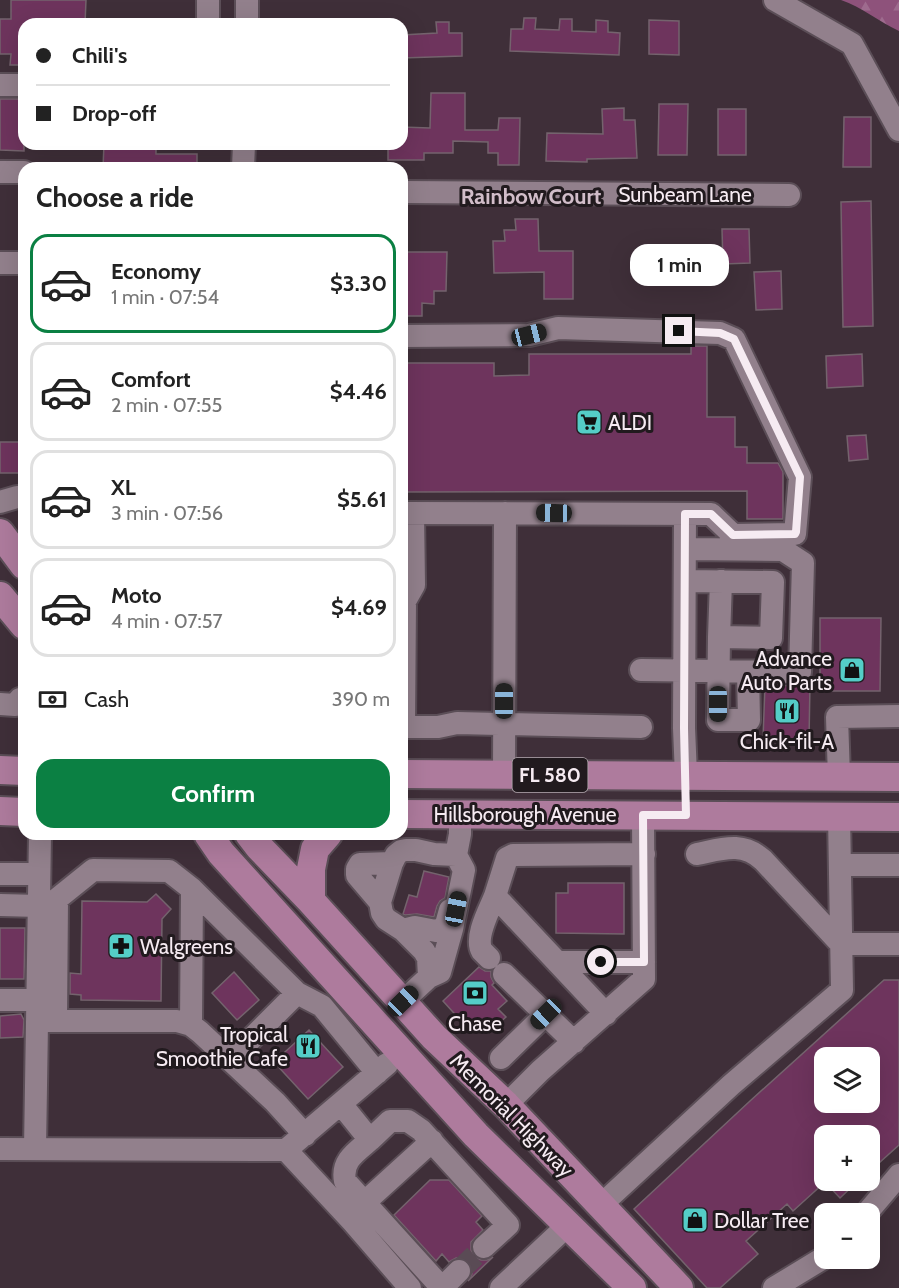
<!DOCTYPE html>
<meta charset="utf-8">
<style>
body{margin:0;font-family:Cabin,sans-serif;background:#f6f6f6;color:#222;height:100vh;display:flex;flex-direction:column;font-size:22px;white-space:nowrap}
*{box-sizing:border-box;margin:0}
p{font-size:20px;color:#767676}
.icon{flex:none;width:33px;height:33px;fill:none;stroke:currentColor;stroke-width:2;stroke-linecap:round;stroke-linejoin:round}
.map{position:relative;flex:1;overflow:hidden}
.details{position:absolute;left:18px;top:162px;width:390px;height:678px;display:flex;flex-direction:column;background:#fff;border-radius:18px;box-shadow:0 6px 24px #0002}
.details>*{flex:none}
.guide{position:absolute;left:18px;top:18px;width:390px;height:132px;border-radius:18px;box-shadow:0 6px 24px #0002;display:grid;align-content:center;height:132px;padding:0 18px;background:#fff}
.tools{position:absolute;left:814px;top:1047px;display:grid;gap:12px}
.tools a{display:grid;place-items:center;width:66px;height:66px;border-radius:12px;background:#fff;box-shadow:0 6px 24px #0002;font-size:30px}
.end{position:absolute;width:27px;height:27px;margin:-14px;border:8px solid #f6ebf2;background:#111;box-shadow:0 0 0 3px #111}
.from{border-radius:50%}
.bubble{position:absolute;height:42px;border-radius:18px;background:#fff;box-shadow:0 6px 24px #0002;font-size:20px;font-weight:800;line-height:42px;text-align:center}
.car{position:absolute;width:18px;height:36px;margin:-18px -9px;border-radius:8px;box-shadow:0 0 4px 2px #0007;background:linear-gradient(#222 24%,#8ab4d8 0 40%,#222 0 76%,#8ab4d8 0 86%,#222 0)}
.guide b{display:flex;align-items:center;gap:21px;height:57px;font-size:22px}
.guide b+b{border-top:2px solid #e0e0e0}
.guide i{width:15px;height:15px;background:#222}
ul{padding:0;list-style:none}
li{display:flex;align-items:center;gap:18px;height:99px;margin:0 12px 9px;padding:0 6px;border:3px solid #e0e0e0;border-radius:18px}
li div{flex:1}
li b{display:block;font-size:22px}
li em{font-style:normal;font-weight:800}
li.on{border-color:#0b8043}
li>.icon{width:54px;height:54px;stroke-width:1.5}
h2{padding:0 18px;font-size:27px;line-height:72px}
.pay{display:flex;align-items:center;gap:15px;height:66px;padding:0 18px;font-size:22px}
.pay p{margin-inline-start:auto}
.button{display:flex;gap:12px;margin-top:auto;padding:12px 18px}
.button a{flex:1;height:69px;border-radius:18px;background:#0b8043;color:#fff;font-size:24px;font-weight:800;line-height:69px;text-align:center}
.map>svg:first-child{display:block}
</style>
<div class="map">
<svg width="899" height="1288" viewBox="0 0 899 1288">
<defs>
<pattern id="forest-firs" width="22" height="20" patternUnits="userSpaceOnUse" patternTransform="scale(1.5)"><rect width="22" height="20" fill="#8e527b"/><path d="M5 1l3.5 6h-7zM16 11l3.5 6h-7z" fill="#9e6b8e"/></pattern>
</defs>
<rect width="100%" height="100%" fill="#3f2f39"/>
<path fill="url(#forest-firs)" d="M 841,0 L 899,0 L 899,31 C 879,22 862,7 841,0 Z"/>
<path fill="#6e345d" stroke="#74636d" stroke-width="1.5" fill-rule="evenodd" d="M 11,0 L 86,0 L 85,24 L 24,24 L 24,65 L 10,65 L 11,54 L 0,54 L 0,19 L 11,19 Z
M 524,18 L 536,18 L 535,29 L 559,30 L 560,19 L 572,19 L 572,31 L 596,32 L 596,20 L 608,21 L 608,32 L 620,33 L 619,55 L 510,51 L 511,29 L 523,29 Z
M 649,20 L 679,21 L 679,55 L 649,54 Z
M 436,22 L 449,22 L 449,33 L 462,33 L 462,56 L 402,58 L 402,35 L 437,33 Z
M 431,93 L 465,93 L 465,130 L 498,130 L 499,118 L 520,118 L 519,165 L 498,165 L 498,153 L 488,153 L 488,142 L 453,141 L 453,153 L 424,153 L 424,160 L 388,160 L 388,144 L 402,144 L 402,127 L 430,128 Z
M 0,99 L 24,99 L 24,151 L 0,150 Z
M 659,104 L 688,104 L 687,155 L 658,155 Z
M 624,108 L 624,120 L 635,120 L 637,158 L 587,159 L 587,162 L 546,161 L 547,133 L 603,134 L 602,109 Z
M 718,109 L 746,109 L 746,155 L 718,155 Z
M 844,117 L 871,117 L 871,167 L 843,167 Z
M 104,144 L 156,144 L 156,154 L 197,154 L 197,168 L 103,168 Z
M 871,201 L 873,326 L 843,327 L 841,202 Z
M 515,219 L 538,219 L 539,251 L 573,251 L 573,299 L 544,299 L 544,272 L 494,273 L 493,241 L 505,241 L 504,230 L 516,230 Z
M 722,229 L 749,229 L 750,263 L 723,264 Z
M 402,252 L 447,252 L 446,291 L 434,291 L 434,304 L 422,303 L 422,316 L 402,316 Z
M 781,271 L 782,309 L 756,310 L 754,272 Z
M 691,346 L 707,346 L 707,417 L 735,417 L 735,447 L 747,447 L 747,463 L 778,463 L 783,472 L 783,519 L 747,519 L 747,491 L 402,492 L 402,363 L 494,363 L 494,376 L 529,375 L 529,354 L 691,354 Z
M 862,354 L 863,386 L 827,388 L 826,356 Z
M 866,435 L 868,459 L 849,461 L 847,436 Z
M 0,442 L 24,442 L 24,473 L 0,473 Z
M 820,618 L 881,618 L 880,691 L 820,691 Z
M 808,683 L 810,683 L 809,740 L 763,739 L 765,685 L 800,686 Z
M 424,871 L 449,877 L 445,898 L 440,901 L 437,906 L 434,917 L 417,914 L 405,915 L 403,914 L 409,895 L 417,897 Z
M 568,883 L 624,883 L 624,934 L 556,933 L 556,893 L 568,893 Z
M 156,894 L 171,909 L 162,919 L 161,1001 L 81,1000 L 81,995 L 70,994 L 70,973 L 81,974 L 82,901 L 147,902 Z
M 0,928 L 25,928 L 24,979 L 0,979 Z
M 479,967 L 485,971 L 491,971 L 491,977 L 494,983 L 492,985 L 507,1001 L 498,1009 L 506,1017 L 488,1033 L 481,1025 L 472,1033 L 443,1001 Z
M 234,972 L 259,1000 L 237,1020 L 212,993 Z
M 884,980 L 899,980 L 899,1145 L 870,1171 L 870,1136 L 825,1136 L 825,1180 L 859,1180 L 840,1198 L 825,1182 L 793,1211 L 787,1204 L 746,1241 L 758,1254 L 720,1288 L 707,1288 L 634,1209 L 750,1101 ZM 825,1058 L 870,1058 L 870,1102 L 825,1102 Z
M 21,1014 L 24,1020 L 23,1037 L 0,1038 L 0,1016 Z
M 309,1030 L 343,1067 L 308,1099 L 274,1062 Z
M 430,1180 L 449,1180 L 482,1216 L 476,1222 L 483,1230 L 471,1242 L 471,1250 L 474,1257 L 481,1260 L 487,1260 L 493,1257 L 468,1281 L 472,1274 L 472,1267 L 468,1261 L 463,1258 L 456,1258 L 449,1262 L 442,1254 L 436,1261 L 394,1215 Z"/>
<g fill="none" stroke-linecap="round" stroke-linejoin="round">
<path stroke="#5a4b55" stroke-width="22" stroke-dasharray="22 11" stroke-linecap="butt" d="M 459,1271 L 484,1247"/>
<g stroke="#5b4e57" stroke-width="26">
<path id="minor" d="M 775,0 L 852,44 L 899,130
M 208,24 L 208,0
M 247,24 L 247,0
M 0,85 L 24,85
M 243,168 L 244,144
M 0,172 L 24,172
M 402,192 L 789,195
M 0,263 L 24,263
M 402,336 L 529,335 L 558,328 L 720,333 L 734,339 L 800,477 L 795,534 L 733,535 L 711,514 L 402,513
M 0,502 L 17,497 L 24,497
M 413,513 L 414,585 L 405,601 L 404,727 L 438,727 L 457,723 L 641,727
M 685,514 L 684,728 L 686,775
M 685,581 L 773,582 L 771,638 L 719,637 L 721,581
M 719,637 L 718,720 L 749,720 L 748,672
M 641,670 L 800,672 L 803,563 L 783,550 L 685,549
M 0,704 L 15,705 L 20,699
M 504,775 L 505,513
M 839,777 L 837,717 L 899,716
M 697,854 C 722,849 742,841 763,860 L 841,944 L 899,944
M 840,865 L 899,865
M 0,874 L 39,874
M 380,902 L 357,875 L 357,869 L 360,864 L 392,863
M 0,905 L 39,906 L 52,903 L 93,870 L 169,871 L 192,889 L 297,993 L 322,1006 L 377,1073
M 403,930 L 415,927 L 436,931 L 445,928 L 450,910
M 489,958 C 487,956 484,953 482,951 C 474,937 490,909 495,896
M 557,962 L 644,962
M 504,974 L 574,1042
M 429,977 L 428,958 L 424,951 L 403,930 L 386,919 L 382,913 L 380,902 L 392,863 L 396,855 L 401,851 L 406,850 L 416,850 L 434,854 L 456,855 L 460,834 L 460,815
M 0,1000 L 37,1000
M 403,1001 L 429,977 L 440,972 L 452,929 L 464,870 L 456,855
M 606,1014 L 495,896 L 507,858 L 513,855 L 644,854
M 37,1021 L 177,1021 L 191,1025 L 200,1032 L 275,1102 L 305,1135
M 56,1021 L 57,899
M 191,1025 L 192,889
M 501,1058 L 546,1014
M 230,1060 L 297,993
M 341,1104 L 370,1140 L 390,1121 L 408,1121 L 421,1130 L 508,1225 L 484,1247
M 506,1105 L 540,1071 L 644,979 L 643,815
M 370,1140 C 356,1152 341,1161 345,1181 L 442,1288 L 459,1271
M 0,1149 L 286,1150 L 387,1064
M 35,1149 L 40,834
M 286,1150 L 353,1222 L 410,1288
M 601,1205 L 731,1085 L 842,990 L 839,815
M 354,1212 L 432,1141
M 866,1214 L 899,1175
M 501,1288 L 568,1225
M 774,1288 L 825,1257"/>
</g>
<g stroke="#5b4e57" stroke-width="32">
<path id="major" d="M 0,533 L 24,565
M 0,596 L 24,625
M 0,770 L 24,771
M 402,774 L 899,777
M 0,811 L 24,812
M 402,814 L 899,817
M 208,834 L 221,853 L 476,1135 L 632,1288
M 249,834 L 259,847 L 311,901 L 434,1037 L 506,1105 L 679,1288
M 311,901 L 311,869 L 315,849 L 328,834"/>
</g>
<use href="#minor" stroke="#92808c" stroke-width="22"/>
<use href="#major" stroke="#ae7b9d" stroke-width="28"/>
</g>
<g fill="none" stroke-linecap="round" stroke-linejoin="round">
<path stroke="#f6ebf2" stroke-width="8" d="M 601,962 L 644,962 L 643,815 L 686,815 L 684,728 L 685,514 L 711,514 L 733,535 L 795,534 L 796,532 L 800,477 L 734,339 L 720,333 L 679,331"/>
</g>
<defs>
<g id="supermarket-square" transform="scale(1.35)"><rect x="-9" y="-9" width="18" height="18" rx="4" fill="#54cdc7" stroke="#211a1e"/><path d="M-6-5.5h2.5l.6 2H6L4.5 2H-2.5L-4.4-4H-6ZM-1.5 3.2a1.3 1.3 0 1 0 .1 0ZM3 3.2a1.3 1.3 0 1 0 .1 0Z" fill="#111"/></g>
<g id="shop-square" transform="scale(1.35)"><rect x="-9" y="-9" width="18" height="18" rx="4" fill="#54cdc7" stroke="#211a1e"/><path d="M-5-2.5h2.3a2.7 3.5 0 0 1 5.4 0H5L5.5 6h-11ZM-1.5-2.5h3a1.5 2.3 0 0 0-3 0Z" fill="#111"/></g>
<g id="restaurant-square" transform="scale(1.35)"><rect x="-9" y="-9" width="18" height="18" rx="4" fill="#54cdc7" stroke="#211a1e"/><path d="M-5-6h1v4h1v-4h1v4h1v-4h1v5L-1.5 .5V6h-2V.5L-5-1ZM5-6V6H3V1.5H1.5Q1.5-4 5-6Z" fill="#111"/></g>
<g id="pharmacy-square" transform="scale(1.35)"><rect x="-9" y="-9" width="18" height="18" rx="4" fill="#54cdc7" stroke="#211a1e"/><path d="M-2-6h4v4h4v4h-4v4h-4v-4h-4v-4h4Z" fill="#111"/></g>
<g id="bank-square" transform="scale(1.35)"><rect x="-9" y="-9" width="18" height="18" rx="4" fill="#54cdc7" stroke="#211a1e"/><path d="M-6-4H6V4H-6ZM0-2.3a2.3 2.3 0 1 0 0 4.6a2.3 2.3 0 1 0 0-4.6Z" fill="#111"/></g>
</defs>
<g fill-rule="evenodd">
<use href="#supermarket-square" x="589" y="422"/>
<use href="#shop-square" x="852" y="670"/>
<use href="#restaurant-square" x="787" y="711"/>
<use href="#pharmacy-square" x="121" y="946"/>
<use href="#bank-square" x="475" y="993"/>
<use href="#restaurant-square" x="308" y="1046"/>
<use href="#shop-square" x="695" y="1220"/>
</g>
<g text-anchor="middle" dominant-baseline="central" stroke-width="6" stroke-linejoin="round" paint-order="stroke">
<rect fill="#211a1e" stroke="#b6acb2" stroke-width="1.5" x="512.5" y="758" width="75" height="34" rx="4.5"/>
<g font-size="20" font-weight="bold" fill="#f6ebf2">
<text x="550" y="775">FL 580</text>
</g>
<g font-size="21" fill="#f6ebf2" stroke="#211a1e">
<text x="685" y="194">Sunbeam Lane</text>
<text x="525" y="814">Hillsborough Avenue</text>
<text transform="translate(512 1115) rotate(45)">Memorial Highway</text>
</g>
<g font-size="21" fill="#f6ebf2" stroke="#211a1e" text-anchor="start">
<text x="608" y="422">ALDI</text>
<text x="832" y="658" text-anchor="end">Advance<tspan x="832" dy="24">Auto Parts</tspan></text>
<text x="787" y="741" text-anchor="middle">Chick-fil-A</text>
<text x="140" y="946">Walgreens</text>
<text x="475" y="1023" text-anchor="middle">Chase</text>
<text x="288" y="1034" text-anchor="end">Tropical<tspan x="288" dy="24">Smoothie Cafe</tspan></text>
<text x="714" y="1220">Dollar Tree</text>
</g>
<g font-size="22" font-weight="bold" fill="#d1bdc9" stroke="#211a1e">
<text x="531" y="196">Rainbow Court</text>
</g>
</g>
</svg>
<div class="tools">
<a><svg class="icon" aria-label="layers" viewBox="0 0 24 24"><path d="M12 4l9 5-9 5-9-5zM3 14l9 5 9-5"/></svg></a>
<a>+</a>
<a>−</a>
</div>
<i class="end from" style="left:601px;top:962px"></i>
<i class="end" style="left:679px;top:331px"></i>
<div class="bubble" style="left:630px;top:244px;width:99px">1 min</div>
<i class="car" style="left:529px;top:335px;rotate:76deg"></i>
<i class="car" style="left:554px;top:513px;rotate:271deg"></i>
<i class="car" style="left:504px;top:701px;rotate:0deg"></i>
<i class="car" style="left:718px;top:704px;rotate:180deg"></i>
<i class="car" style="left:456px;top:909px;rotate:11deg"></i>
<i class="car" style="left:403px;top:1001px;rotate:46deg"></i>
<i class="car" style="left:546px;top:1014px;rotate:226deg"></i>
<div class="guide">
<b><i class="from"></i>Chili's</b>
<b><i></i>Drop-off</b>
</div>
<section class="details">
<h2>Choose a ride</h2>
<ul>
<li class="on"><svg class="icon" aria-label="car" viewBox="0 0 24 24"><path d="M5 17H2v-5l4-1 3-4h7l3 4 3 1v5h-3M9 17h6M6 11h13"/><circle cx="7" cy="17" r="2"/><circle cx="17" cy="17" r="2"/></svg><div><b>Economy</b><p>1 min · 07:54</p></div><em>$3.30</em></li>
<li><svg class="icon" aria-label="car" viewBox="0 0 24 24"><path d="M5 17H2v-5l4-1 3-4h7l3 4 3 1v5h-3M9 17h6M6 11h13"/><circle cx="7" cy="17" r="2"/><circle cx="17" cy="17" r="2"/></svg><div><b>Comfort</b><p>2 min · 07:55</p></div><em>$4.46</em></li>
<li><svg class="icon" aria-label="car" viewBox="0 0 24 24"><path d="M5 17H2v-5l4-1 3-4h7l3 4 3 1v5h-3M9 17h6M6 11h13"/><circle cx="7" cy="17" r="2"/><circle cx="17" cy="17" r="2"/></svg><div><b>XL</b><p>3 min · 07:56</p></div><em>$5.61</em></li>
<li><svg class="icon" aria-label="car" viewBox="0 0 24 24"><path d="M5 17H2v-5l4-1 3-4h7l3 4 3 1v5h-3M9 17h6M6 11h13"/><circle cx="7" cy="17" r="2"/><circle cx="17" cy="17" r="2"/></svg><div><b>Moto</b><p>4 min · 07:57</p></div><em>$4.69</em></li>
</ul>
<div class="pay"><svg class="icon" aria-label="cash" viewBox="0 0 24 24"><path d="M3 7h18v10H3z"/><circle cx="12" cy="12" r="2"/></svg>Cash<p>390 m</p></div>
<div class="button"><a>Confirm</a></div>
</section>
</div>
